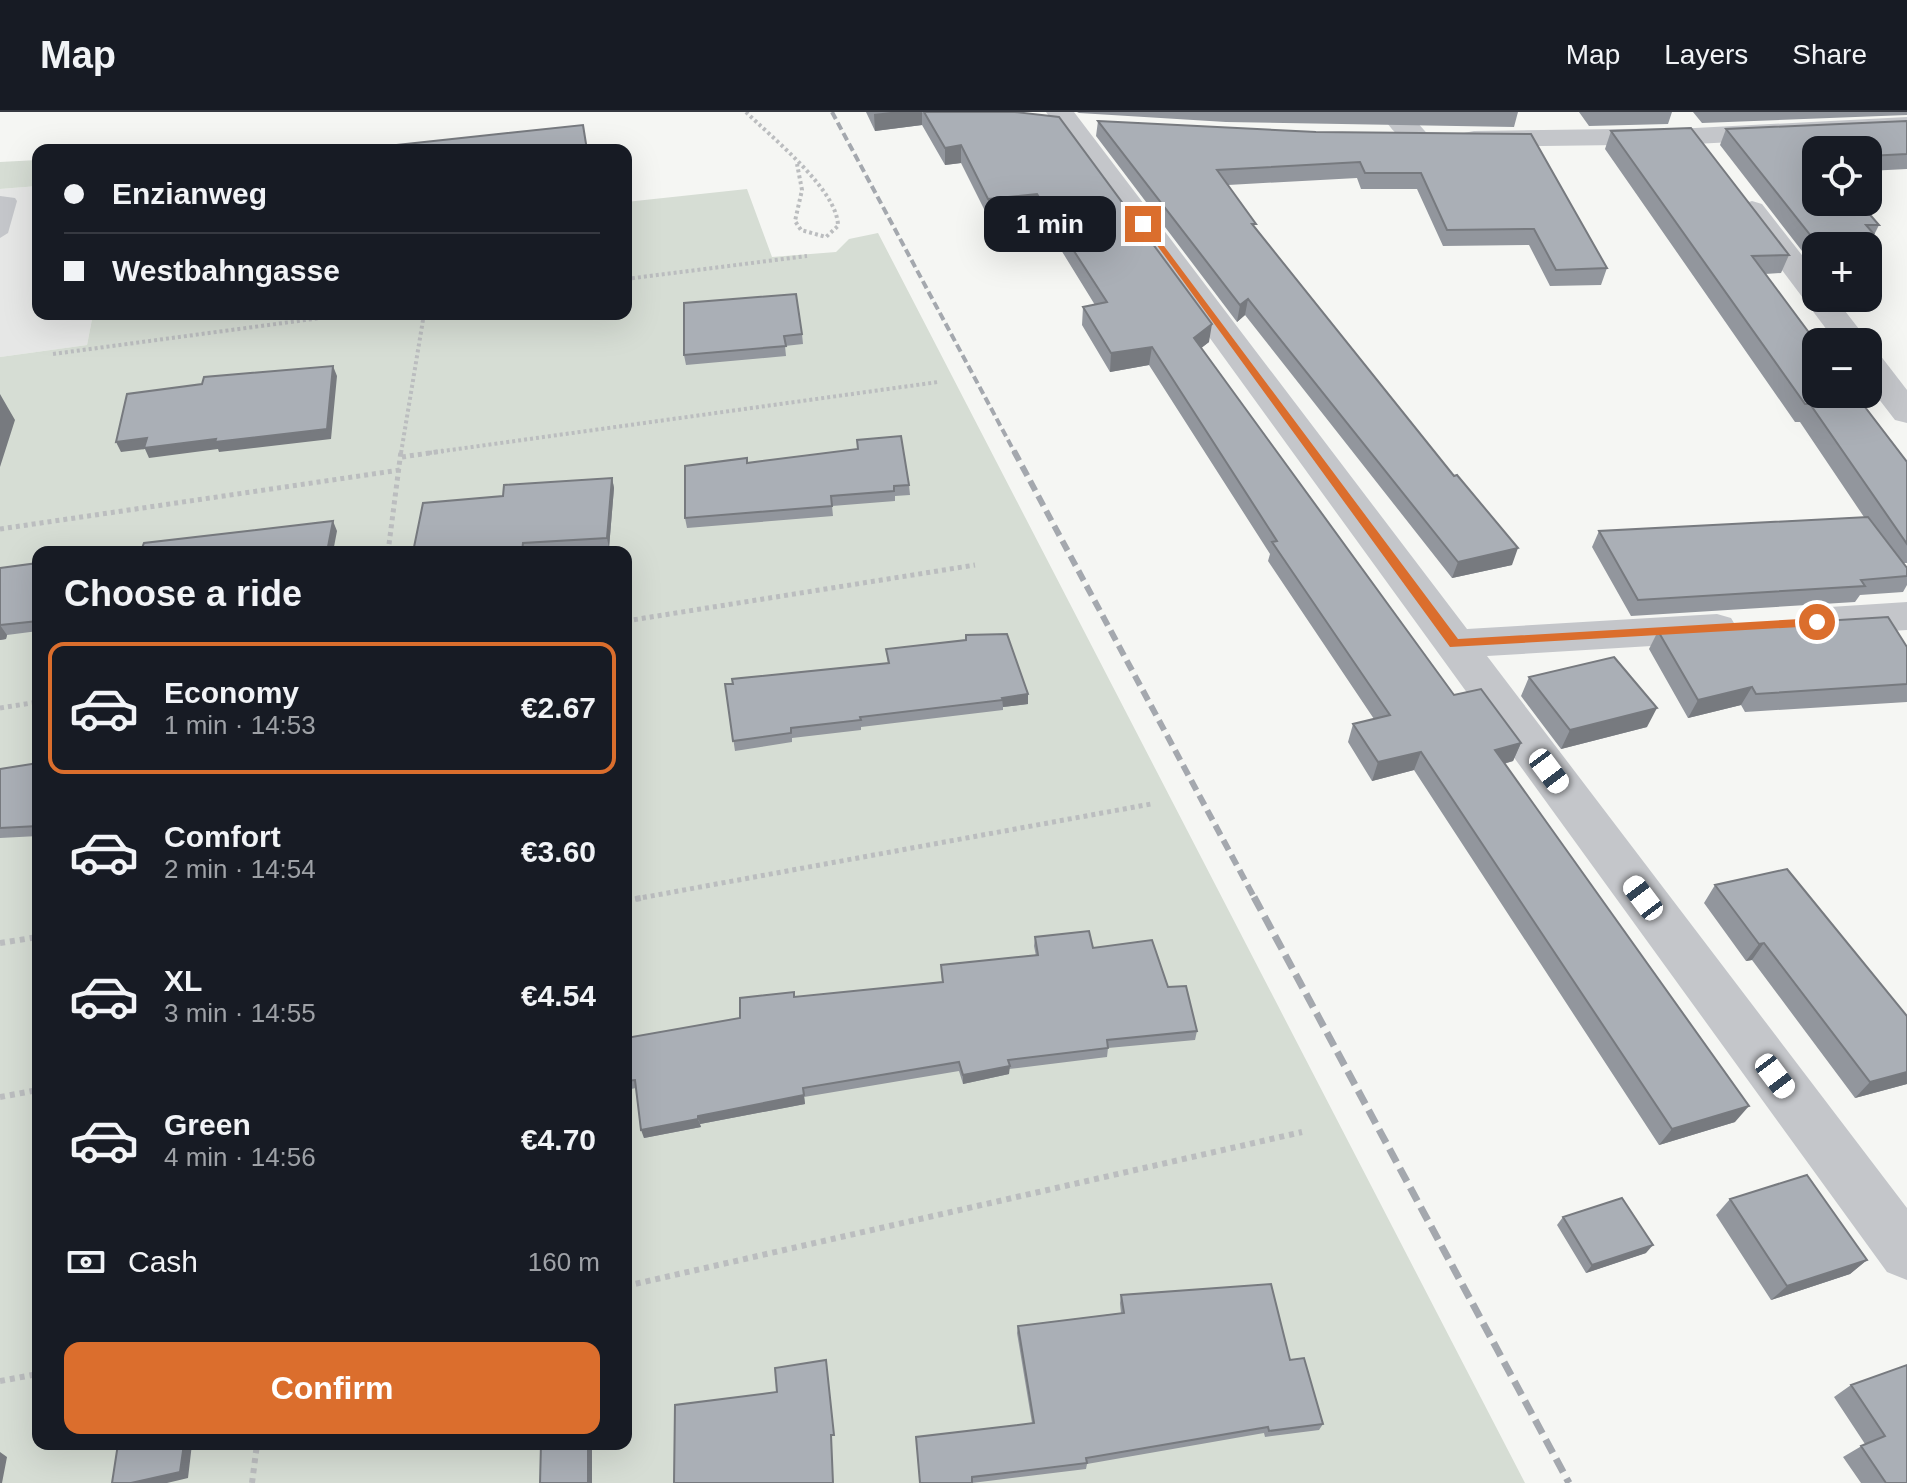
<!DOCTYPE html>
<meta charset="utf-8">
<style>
body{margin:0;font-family:Arial,sans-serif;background:#20242c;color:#f1f3f6;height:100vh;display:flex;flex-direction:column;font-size:30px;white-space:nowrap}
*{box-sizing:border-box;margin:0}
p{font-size:26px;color:#9ea1a6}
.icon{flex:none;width:44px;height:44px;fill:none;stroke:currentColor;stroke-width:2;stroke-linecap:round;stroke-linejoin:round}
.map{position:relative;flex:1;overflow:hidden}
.panel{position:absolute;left:32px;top:434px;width:600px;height:904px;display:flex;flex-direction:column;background:#171b24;border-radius:16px;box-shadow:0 8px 32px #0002}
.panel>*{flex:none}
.top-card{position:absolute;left:32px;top:32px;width:600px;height:176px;border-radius:16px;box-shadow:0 8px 32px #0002;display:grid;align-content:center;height:176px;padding:0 32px;background:#171b24}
.tools{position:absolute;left:1802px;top:24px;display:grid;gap:16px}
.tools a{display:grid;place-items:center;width:80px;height:80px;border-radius:16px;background:#171b24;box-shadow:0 8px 32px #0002;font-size:40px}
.end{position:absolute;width:36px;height:36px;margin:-18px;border:10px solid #db6e2d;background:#fff;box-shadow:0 0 0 4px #fff}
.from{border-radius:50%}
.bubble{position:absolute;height:56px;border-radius:16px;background:#171b24;box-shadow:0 8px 32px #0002;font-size:26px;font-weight:800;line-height:56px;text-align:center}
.car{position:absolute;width:24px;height:48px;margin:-24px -12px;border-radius:10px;box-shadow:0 0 6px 2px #0007;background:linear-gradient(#fff 24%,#345 0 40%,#fff 0 76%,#345 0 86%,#fff 0)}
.top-card b{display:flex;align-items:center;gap:28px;height:76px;font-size:30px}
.top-card b+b{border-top:2px solid #363941}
.top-card i{width:20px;height:20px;background:#f1f3f6}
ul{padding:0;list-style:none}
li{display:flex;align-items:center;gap:24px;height:132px;margin:0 16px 12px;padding:0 16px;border:4px solid transparent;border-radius:16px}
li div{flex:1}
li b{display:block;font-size:30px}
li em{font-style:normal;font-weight:800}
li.selected{border-color:#db6e2d}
li>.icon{width:72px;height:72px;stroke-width:1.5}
h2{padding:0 32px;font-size:36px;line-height:96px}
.pay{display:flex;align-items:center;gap:20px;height:88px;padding:0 32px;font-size:30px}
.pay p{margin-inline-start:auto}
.primary-button{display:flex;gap:16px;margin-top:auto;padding:16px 32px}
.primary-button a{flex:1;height:92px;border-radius:16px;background:#db6e2d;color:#fff;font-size:32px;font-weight:800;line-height:92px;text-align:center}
header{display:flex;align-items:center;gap:48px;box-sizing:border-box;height:112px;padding:0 40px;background:#171b24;border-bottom:2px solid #363941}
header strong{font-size:38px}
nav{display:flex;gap:44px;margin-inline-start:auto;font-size:28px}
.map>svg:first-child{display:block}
</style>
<header>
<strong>Map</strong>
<nav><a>Map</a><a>Layers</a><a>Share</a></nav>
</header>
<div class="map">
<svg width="1907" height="1371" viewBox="0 0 1907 1371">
<rect width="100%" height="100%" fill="#f5f6f3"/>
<path fill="#e6e7e6" d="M 38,74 L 38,202 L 93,202 L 87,233 L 0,245 L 0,77 Z"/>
<path fill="#d6ddd4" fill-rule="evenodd" d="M 38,48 L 38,74 L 0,77 L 0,50 Z
M 747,77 L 772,145 L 836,140 L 849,127 L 878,121 L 1525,1371 L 0,1371 L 0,245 L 87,233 L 93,202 L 626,202 L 626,90 ZM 38,440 L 626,440 L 626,1332 L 38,1332 Z"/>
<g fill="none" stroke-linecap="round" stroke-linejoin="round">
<path stroke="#bbbdbf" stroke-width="4" stroke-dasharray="3 3" stroke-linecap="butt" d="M 746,0 C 772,26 838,78 838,114 L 826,125 L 801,118 L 795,109 L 802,78 L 797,52
M 626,167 L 807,144
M 53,242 L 350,202
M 401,341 L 424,202
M 429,341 L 938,270"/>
<path stroke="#bbbdbf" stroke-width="5" stroke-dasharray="4 4" stroke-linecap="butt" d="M 402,345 L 443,339
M 0,417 L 400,358
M 388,440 L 401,339
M 626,509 L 975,453
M 0,596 L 38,590
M 635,787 L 1151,692"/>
<path stroke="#bbbdbf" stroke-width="6" stroke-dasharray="5 5" stroke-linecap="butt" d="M 626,789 L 646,785
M 0,831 L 38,825
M 0,985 L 38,978
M 626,1174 L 1302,1020
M 0,1269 L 38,1262
M 252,1371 L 257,1332"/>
<path fill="#c4c6ca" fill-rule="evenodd" d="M 0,84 L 15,86 L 17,89 L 8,121 L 0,126 Z"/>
<path fill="#c4c6ca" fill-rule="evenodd" d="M 1046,0 L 1074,0 L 1467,517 L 1717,502 L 1731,506 L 1737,516 L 1731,526 L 1717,530 L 1487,544 L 1907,1096 L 1907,1168 L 1887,1160 Z
M 1379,0 L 1408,0 L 1432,27 L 1428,33 C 1406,38 1391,17 1379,0 Z
M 1907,5 L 1907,21 L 1695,32 L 1474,35 L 1464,33 L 1460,27 L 1464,21 L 1474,19 L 1695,16 Z
M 1752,89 L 1762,92 L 1816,161 L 1816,186 L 1835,186 L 1869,230 L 1868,232 L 1836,230 L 1737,98 L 1742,92 Z
M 1868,240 L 1880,243 L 1907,278 L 1907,311 L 1895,308 L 1868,273 Z
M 1907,490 L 1907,518 L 1830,523 L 1816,519 L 1810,509 L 1816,499 L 1830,495 Z"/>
<path stroke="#a4a8ae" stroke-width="4" stroke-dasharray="8 4" stroke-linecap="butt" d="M 832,0 L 1015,341"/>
<path stroke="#a4a8ae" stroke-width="6" stroke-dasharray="11 6" stroke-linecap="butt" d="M 1014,339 L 1255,787"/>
<path stroke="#a4a8ae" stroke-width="7" stroke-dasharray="15 7" stroke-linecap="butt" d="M 1254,785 L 1569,1371"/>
</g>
<path fill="#92969d" d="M 866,0 L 1015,0 L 1209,230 L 1201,236 L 1454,583 L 1521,631 L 1513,649 L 1504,652 L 1735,1010 L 1659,1033 L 1414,658 L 1372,669 L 1348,630 L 1353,612 L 1374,607 L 1268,449 L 1270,442 L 1149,253 L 1110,260 L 1082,213 L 1083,195 L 1095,193 L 1037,99 L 988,105 L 961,51 L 945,53 L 922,13 L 875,19 Z
M 1077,0 L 1518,0 L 1514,15 L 1226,10 L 1079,1 Z
M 1579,0 L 1672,0 L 1668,12 L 1589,14 Z
M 1693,0 L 1907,0 L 1907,3 L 1702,11 Z
M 1098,9 L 1316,20 L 1531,22 L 1607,156 L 1601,173 L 1550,174 L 1529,133 L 1443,134 L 1417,77 L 1361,77 L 1357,66 L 1228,73 L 1256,117 L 1512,453 L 1452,466 L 1245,203 L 1237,210 L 1096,24 Z
M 1907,9 L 1907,57 L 1868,59 L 1868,38 L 1816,38 L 1879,113 L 1871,129 L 1869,129 L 1866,134 L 1816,134 L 1816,157 L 1720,33 L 1726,17 Z
M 1611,19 L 1789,143 L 1781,161 L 1765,162 L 1907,350 L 1907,451 L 1903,451 L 1907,456 L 1907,473 L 1903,480 L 1860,483 L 1855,490 L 1631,504 L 1592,435 L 1599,419 L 1864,405 L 1800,310 L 1795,310 L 1605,37 Z
M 684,191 L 802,222 L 803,232 L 785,234 L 786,244 L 686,253 L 684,243 Z
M 857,328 L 909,373 L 910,383 L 895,384 L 895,389 L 832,394 L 833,404 L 687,416 L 685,406 L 747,351 L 857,337 Z
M 612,366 L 614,376 L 609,436 L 544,440 L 413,440 L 503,384 Z
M 38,451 L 38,519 L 7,523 L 6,527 L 0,528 L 0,456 Z
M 1658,519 L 1907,535 L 1907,590 L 1745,600 L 1741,593 L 1688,606 L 1649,537 Z
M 886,537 L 1028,582 L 1028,592 L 1003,595 L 1003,598 L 861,615 L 861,618 L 792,626 L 792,630 L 735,639 L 725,572 L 888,551 Z
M 1529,565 L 1647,615 L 1561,637 L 1521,584 Z
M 38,651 L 38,724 L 0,726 L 0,657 Z
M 1715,773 L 1907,972 L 1855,986 L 1752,848 L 1746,849 L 1704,791 Z
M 1035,825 L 1093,836 L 1168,875 L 1197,919 L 1195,928 L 1108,936 L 1107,945 L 1009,957 L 1009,962 L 963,972 L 959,959 L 804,985 L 805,992 L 700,1012 L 701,1015 L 644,1026 L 636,976 L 626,978 L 626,926 L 740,906 L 795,885 L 942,870 L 941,853 L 1036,844 L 1034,834 Z
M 1730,1087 L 1867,1148 L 1850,1162 L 1771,1188 L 1716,1103 Z
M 1563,1105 L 1646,1141 L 1586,1161 L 1557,1113 Z
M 1121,1183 L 1290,1248 L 1323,1312 L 1319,1318 L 1265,1325 L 1264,1321 L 1087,1352 L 1086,1357 L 972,1371 L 916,1325 L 1032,1311 L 1017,1221 L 1018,1214 L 1121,1201 L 1120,1191 Z
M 1907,1253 L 1907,1371 L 1861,1371 L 1843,1345 L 1865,1332 L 1834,1285 L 1851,1273 Z"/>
<path fill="#777a7f" d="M 891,0 L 922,0 L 922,13 L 875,19 L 874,2 Z
M 961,33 L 961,51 L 945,53 L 945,36 Z
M 1037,82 L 1037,99 L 988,105 L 988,87 Z
M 1248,187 L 1245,203 L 1237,210 L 1240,193 Z
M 1212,212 L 1209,230 L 1191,244 L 1194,226 Z
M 1152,235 L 1149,253 L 1110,260 L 1111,241 Z
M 333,254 L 337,264 L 331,327 L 219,340 L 218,337 L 149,346 L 145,337 L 121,340 L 116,330 Z
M 0,282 L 15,308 L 0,355 Z
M 612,366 L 614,376 L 609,436 L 607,426 Z
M 333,409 L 337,419 L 333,440 L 327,440 Z
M 1518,436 L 1512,453 L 1452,466 L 1458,450 Z
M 0,513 L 7,523 L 6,527 L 0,528 Z
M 1752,575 L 1741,593 L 1688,606 L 1698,588 Z
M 1028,582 L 1028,592 L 1003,595 L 1002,586 Z
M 1657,596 L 1647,615 L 1561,637 L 1570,618 Z
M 1521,631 L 1513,649 L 1487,656 L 1495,638 Z
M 1421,640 L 1414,658 L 1372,669 L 1378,650 Z
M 1764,831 L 1752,848 L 1746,849 L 1759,832 Z
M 1010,954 L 1009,962 L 963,972 L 963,963 Z
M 1907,960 L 1907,972 L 1855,986 L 1870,970 Z
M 804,983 L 805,992 L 700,1012 L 698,1004 Z
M 1749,994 L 1735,1010 L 1659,1033 L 1672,1017 Z
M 698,1007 L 701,1015 L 644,1026 L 641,1018 Z
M 1653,1133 L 1646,1141 L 1586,1161 L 1592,1153 Z
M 1867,1148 L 1850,1162 L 1771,1188 L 1787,1174 Z
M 184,1332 L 192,1332 L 188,1366 L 167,1371 L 131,1371 Z
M 588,1332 L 592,1332 L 592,1371 L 588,1371 Z
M 0,1340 L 7,1345 L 2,1371 L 0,1371 Z"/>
<path fill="#aaafb6" stroke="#777a7f" stroke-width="2" d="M 924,0 L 1015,0 L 1059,5 L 1212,212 L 1194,226 L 1454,583 L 1481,577 L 1521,631 L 1495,638 L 1749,994 L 1672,1017 L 1421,640 L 1378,650 L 1353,612 L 1390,603 L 1272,430 L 1277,429 L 1152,235 L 1111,241 L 1083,195 L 1107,190 L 1037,82 L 988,87 L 961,33 L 945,36 Z
M 1098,9 L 1316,20 L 1531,22 L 1607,156 L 1556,158 L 1534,117 L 1447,118 L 1421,61 L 1365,61 L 1360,50 L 1217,58 L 1256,112 L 1252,112 L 1454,364 L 1457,363 L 1518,436 L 1458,450 L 1248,187 L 1240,193 Z
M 1907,9 L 1907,42 L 1868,44 L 1868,38 L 1816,38 L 1816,90 L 1859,90 L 1879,113 L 1866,113 L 1873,121 L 1847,122 L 1857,134 L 1819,134 L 1726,17 Z
M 583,13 L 587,38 L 350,38 Z
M 1691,16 L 1789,143 L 1752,144 L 1816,230 L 1816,282 L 1855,282 L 1907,350 L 1907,432 L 1810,292 L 1805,292 L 1611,19 Z
M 796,182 L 802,222 L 784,224 L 786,234 L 684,243 L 684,191 Z
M 333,254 L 327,317 L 215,330 L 216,327 L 144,336 L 147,326 L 116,330 L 127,282 L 202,272 L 204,265 Z
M 901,324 L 909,373 L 894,374 L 894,379 L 831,384 L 832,394 L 685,406 L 685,354 L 747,346 L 747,351 L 858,337 L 857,328 Z
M 612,366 L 607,426 L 523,431 L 522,440 L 413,440 L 423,391 L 503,384 L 504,373 Z
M 1868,405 L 1907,456 L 1907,464 L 1861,468 L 1865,474 L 1638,488 L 1599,419 Z
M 333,409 L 327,440 L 117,440 L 118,437 L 142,436 L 144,431 Z
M 38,451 L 38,509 L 0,513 L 0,515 L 0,456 Z
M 1888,505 L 1907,535 L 1907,572 L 1756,582 L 1752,575 L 1698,588 L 1658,519 Z
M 1007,522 L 1028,582 L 1002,586 L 1003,588 L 860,605 L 861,608 L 791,616 L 791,621 L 733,629 L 725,572 L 733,572 L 732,567 L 889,551 L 886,537 L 966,528 L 966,523 Z
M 1614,545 L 1657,596 L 1570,618 L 1529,565 Z
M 38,651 L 38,714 L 0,716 L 0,657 Z
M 1787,757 L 1907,904 L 1907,960 L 1870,970 L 1764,831 L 1759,832 L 1715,773 Z
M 1089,819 L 1093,836 L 1152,828 L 1168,875 L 1186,874 L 1197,919 L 1107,928 L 1108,936 L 1008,948 L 1010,954 L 963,963 L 959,950 L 803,976 L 804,983 L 698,1004 L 698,1007 L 641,1018 L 635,968 L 626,969 L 626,926 L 740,906 L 740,886 L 794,880 L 794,885 L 943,870 L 941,853 L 1038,843 L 1035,825 Z
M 1807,1063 L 1867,1148 L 1787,1174 L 1730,1087 Z
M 1622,1086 L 1653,1133 L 1592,1153 L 1563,1105 Z
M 1271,1172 L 1290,1248 L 1304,1246 L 1323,1312 L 1269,1319 L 1268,1315 L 1086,1346 L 1087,1351 L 972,1365 L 972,1371 L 920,1371 L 916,1325 L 1034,1311 L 1018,1214 L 1124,1201 L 1121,1183 Z
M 826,1248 L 834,1323 L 831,1323 L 833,1371 L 674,1371 L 675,1293 L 777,1280 L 775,1256 Z
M 1907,1253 L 1907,1371 L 1886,1371 L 1861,1334 L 1885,1324 L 1851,1273 Z
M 118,1332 L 184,1332 L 180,1360 L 131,1371 L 112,1371 Z
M 541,1332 L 588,1332 L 588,1371 L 540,1371 Z"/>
<path fill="#db6e2d" d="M 1140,110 L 1146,110 L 1458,527 L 1817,506 L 1822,510 L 1817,514 L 1450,535 Z"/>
</svg>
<div class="tools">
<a><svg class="icon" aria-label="locate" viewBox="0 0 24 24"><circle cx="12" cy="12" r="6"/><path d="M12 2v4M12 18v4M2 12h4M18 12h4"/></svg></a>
<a>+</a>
<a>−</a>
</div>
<i class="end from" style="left:1817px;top:510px"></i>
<i class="end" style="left:1143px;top:112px"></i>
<div class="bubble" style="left:984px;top:84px;width:132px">1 min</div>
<i class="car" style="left:1549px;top:659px;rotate:143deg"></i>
<i class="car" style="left:1643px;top:786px;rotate:323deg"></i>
<i class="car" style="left:1775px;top:964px;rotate:143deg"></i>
<div class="top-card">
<b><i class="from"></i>Enzianweg</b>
<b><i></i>Westbahngasse</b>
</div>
<section class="panel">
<h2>Choose a ride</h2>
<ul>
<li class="selected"><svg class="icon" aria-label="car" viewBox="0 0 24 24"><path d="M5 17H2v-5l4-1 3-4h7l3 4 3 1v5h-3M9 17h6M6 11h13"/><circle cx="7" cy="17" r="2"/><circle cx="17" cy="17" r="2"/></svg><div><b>Economy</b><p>1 min · 14:53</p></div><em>€2.67</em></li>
<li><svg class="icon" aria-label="car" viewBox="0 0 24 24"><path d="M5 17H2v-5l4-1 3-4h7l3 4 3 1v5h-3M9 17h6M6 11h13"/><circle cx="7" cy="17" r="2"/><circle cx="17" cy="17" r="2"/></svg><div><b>Comfort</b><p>2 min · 14:54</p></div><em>€3.60</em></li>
<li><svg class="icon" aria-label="car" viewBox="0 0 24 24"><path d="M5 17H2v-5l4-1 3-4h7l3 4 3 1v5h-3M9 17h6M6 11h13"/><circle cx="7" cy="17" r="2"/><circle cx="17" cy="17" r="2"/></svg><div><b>XL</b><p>3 min · 14:55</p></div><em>€4.54</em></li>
<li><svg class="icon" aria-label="car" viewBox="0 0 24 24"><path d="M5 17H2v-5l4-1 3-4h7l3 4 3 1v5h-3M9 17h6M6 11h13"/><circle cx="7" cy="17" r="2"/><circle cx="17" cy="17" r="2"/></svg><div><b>Green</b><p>4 min · 14:56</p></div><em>€4.70</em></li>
</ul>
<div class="pay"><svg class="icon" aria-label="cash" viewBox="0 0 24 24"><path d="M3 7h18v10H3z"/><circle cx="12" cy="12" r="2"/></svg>Cash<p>160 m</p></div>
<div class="primary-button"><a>Confirm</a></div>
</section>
</div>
